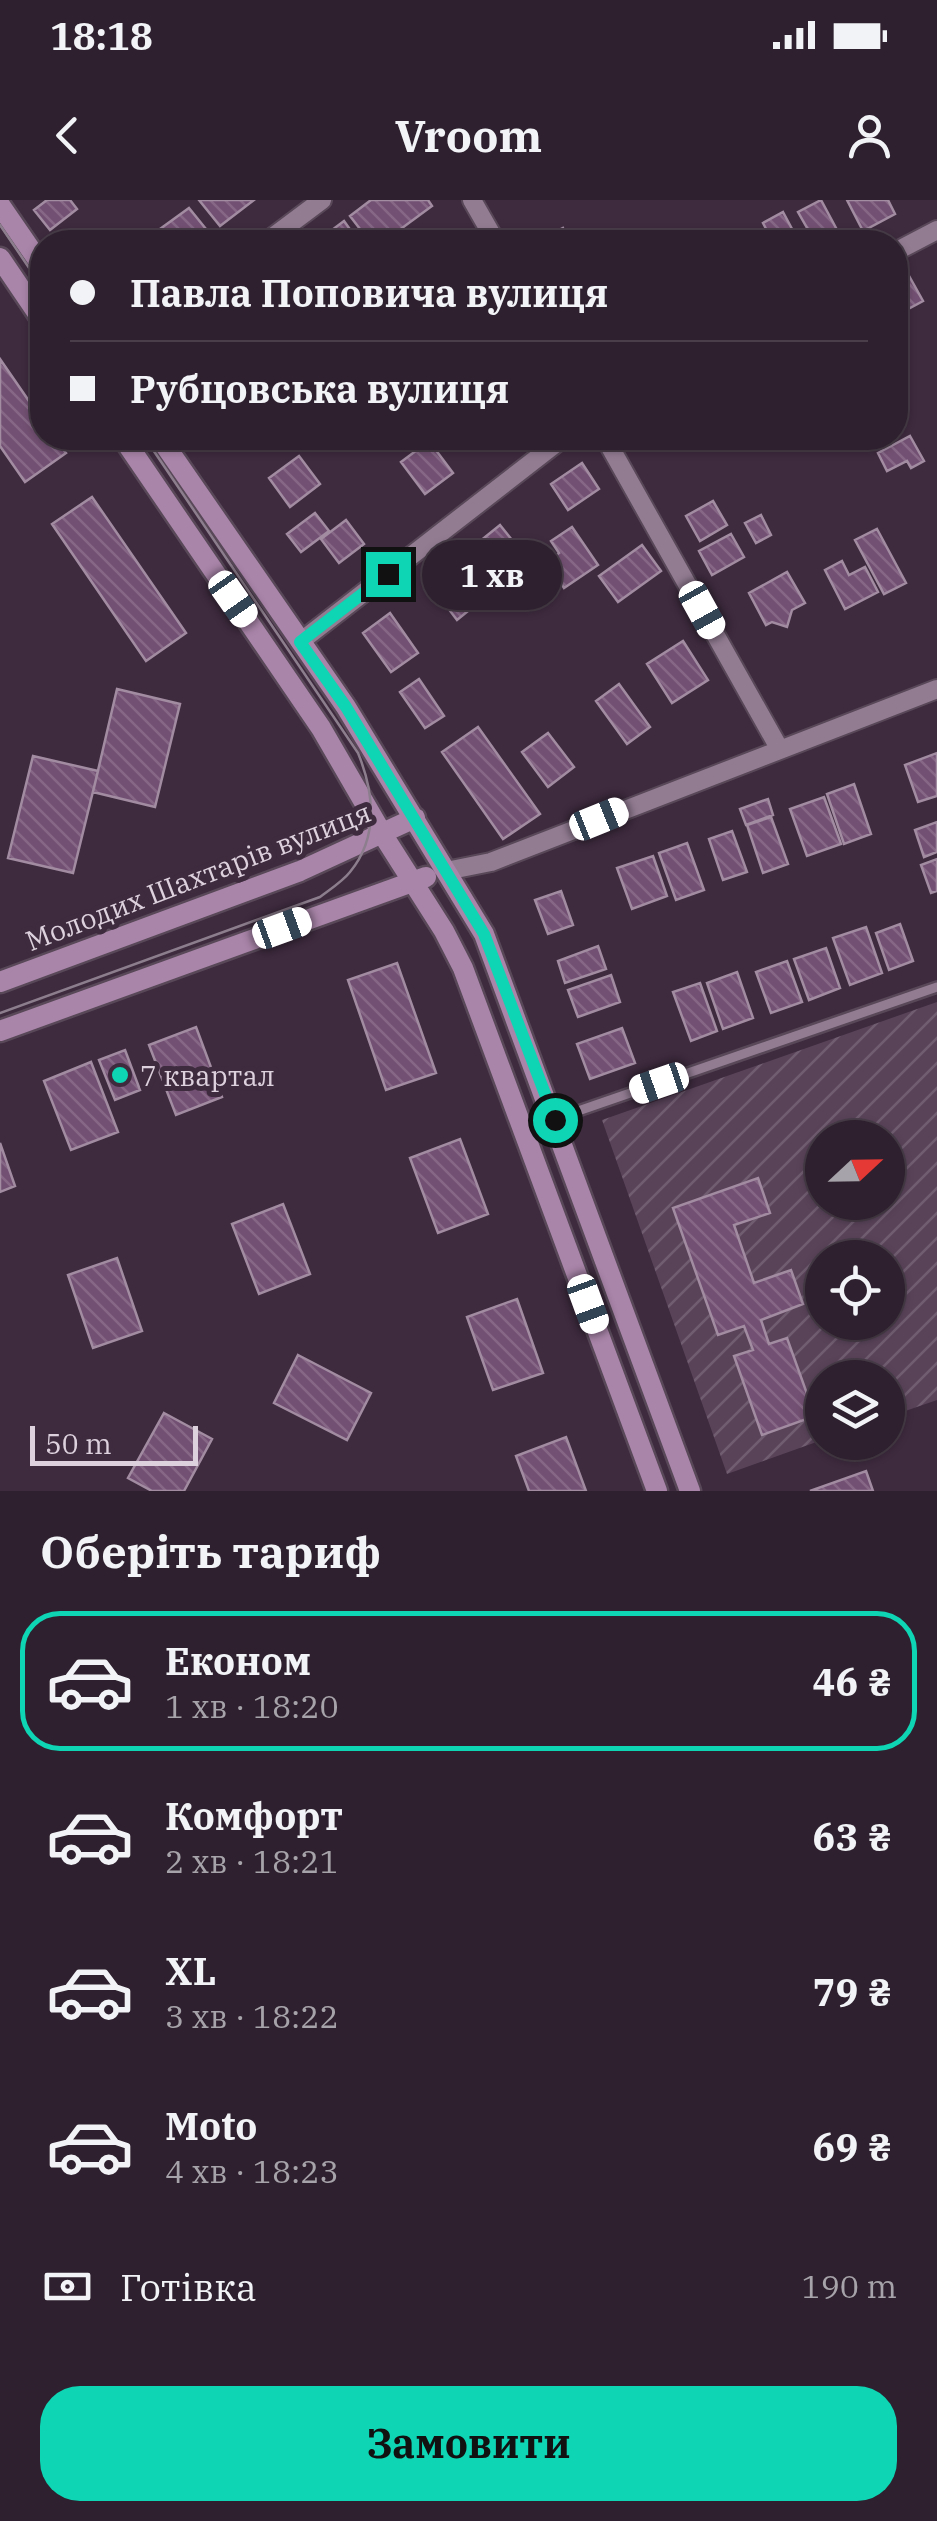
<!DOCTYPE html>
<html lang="uk">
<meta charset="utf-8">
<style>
body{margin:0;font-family:"IBM Plex Serif",serif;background:#362836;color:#f1f3f6;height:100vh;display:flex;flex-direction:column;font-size:38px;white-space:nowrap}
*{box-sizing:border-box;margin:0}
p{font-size:32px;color:#a7a3aa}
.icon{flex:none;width:55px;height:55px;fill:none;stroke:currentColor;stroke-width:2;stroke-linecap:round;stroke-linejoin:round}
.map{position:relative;height:1291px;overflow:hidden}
.details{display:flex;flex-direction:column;background:#2e202e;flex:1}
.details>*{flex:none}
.banner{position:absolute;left:30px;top:30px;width:878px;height:220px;border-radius:40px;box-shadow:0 2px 8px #0004,0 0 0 2px #493e4a;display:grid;align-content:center;height:220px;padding:0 40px;background:#2e202e}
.needle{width:65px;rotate:68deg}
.buttons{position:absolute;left:805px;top:920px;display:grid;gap:20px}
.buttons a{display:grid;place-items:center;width:100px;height:100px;border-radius:50%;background:#2e202e;box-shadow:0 2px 8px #0004,0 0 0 2px #493e4a;font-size:50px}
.scale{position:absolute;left:30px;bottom:25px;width:168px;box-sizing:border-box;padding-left:10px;border:5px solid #ddd1dd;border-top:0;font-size:28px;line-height:35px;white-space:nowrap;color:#ddd1dd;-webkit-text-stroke:8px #3e2b3e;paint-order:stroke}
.end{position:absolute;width:45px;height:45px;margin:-22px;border:12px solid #0ed5b4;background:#111;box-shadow:0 0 0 5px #111}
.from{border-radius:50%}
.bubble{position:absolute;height:70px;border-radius:35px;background:#2e202e;box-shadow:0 2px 8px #0004,0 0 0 2px #493e4a;font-size:32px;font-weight:700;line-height:70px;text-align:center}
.car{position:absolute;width:30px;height:60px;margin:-30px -15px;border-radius:12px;box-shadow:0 0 8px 2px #0007;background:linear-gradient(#fff 24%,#345 0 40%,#fff 0 76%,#345 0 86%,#fff 0)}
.banner b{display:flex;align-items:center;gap:35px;height:95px;font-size:38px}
.banner b+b{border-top:2px solid #493e4a}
.banner i{width:25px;height:25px;background:#f1f3f6}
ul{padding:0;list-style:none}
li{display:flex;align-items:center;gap:30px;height:140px;margin:0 20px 15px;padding:0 20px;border:5px solid transparent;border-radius:40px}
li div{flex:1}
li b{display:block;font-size:38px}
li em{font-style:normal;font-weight:700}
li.active{border-color:#0ed5b4}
li>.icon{width:90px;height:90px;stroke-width:1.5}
h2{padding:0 40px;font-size:45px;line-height:120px}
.pay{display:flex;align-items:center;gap:25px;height:110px;padding:0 40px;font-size:38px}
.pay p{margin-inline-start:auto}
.cta{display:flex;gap:20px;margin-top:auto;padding:20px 40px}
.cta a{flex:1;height:115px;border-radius:40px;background:#0ed5b4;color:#111;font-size:40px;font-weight:700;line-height:115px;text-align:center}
.status{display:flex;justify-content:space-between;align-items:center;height:70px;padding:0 50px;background:#2e202e;direction:ltr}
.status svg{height:28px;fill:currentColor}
header{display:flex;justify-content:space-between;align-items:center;height:130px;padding:0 40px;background:#2e202e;font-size:45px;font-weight:700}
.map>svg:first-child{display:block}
</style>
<div class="status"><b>18:18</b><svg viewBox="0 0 49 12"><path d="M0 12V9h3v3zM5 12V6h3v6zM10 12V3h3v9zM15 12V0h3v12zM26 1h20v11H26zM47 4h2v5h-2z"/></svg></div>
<header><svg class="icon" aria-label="back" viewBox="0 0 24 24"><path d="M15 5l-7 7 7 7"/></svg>Vroom<svg class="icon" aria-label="person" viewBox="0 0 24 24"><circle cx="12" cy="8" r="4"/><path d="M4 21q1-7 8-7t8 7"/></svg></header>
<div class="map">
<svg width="937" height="1291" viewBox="0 0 937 1291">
<defs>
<pattern id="garden-furrows" width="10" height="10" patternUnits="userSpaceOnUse" patternTransform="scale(2.5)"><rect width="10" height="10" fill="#594359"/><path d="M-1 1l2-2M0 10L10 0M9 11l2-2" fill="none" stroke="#705d70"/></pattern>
<pattern id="building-back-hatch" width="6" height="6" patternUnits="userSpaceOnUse" patternTransform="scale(2.5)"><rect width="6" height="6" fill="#725073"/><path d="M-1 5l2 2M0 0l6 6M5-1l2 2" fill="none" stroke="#866886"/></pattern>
</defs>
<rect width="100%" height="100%" fill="#3e2b3e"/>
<path fill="url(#garden-furrows)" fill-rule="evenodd" d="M 937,802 L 937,1200 L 888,1217 L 888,1178 L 822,1178 L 822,1240 L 727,1274 L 602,920 ZM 822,938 L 888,938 L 888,1002 L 822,1002 ZM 822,1058 L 888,1058 L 888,1122 L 822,1122 Z"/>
<path fill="url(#building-back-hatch)" stroke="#a28ca2" stroke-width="2.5" d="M 47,0 L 70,0 L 77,9 L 50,30 L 34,10 Z
M 199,0 L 254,0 L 220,26 Z
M 371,0 L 428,0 L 432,6 L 383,42 L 370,42 L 350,16 Z
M 821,0 L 836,28 L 814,40 L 798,12 Z
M 847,0 L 888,0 L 895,14 L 863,31 Z
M 189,8 L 210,34 L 199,42 L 171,42 L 160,29 Z
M 783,12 L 799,42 L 773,42 L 763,23 Z
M 344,21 L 359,42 L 328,42 L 324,36 Z
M 563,28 L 571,42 L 536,42 Z
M 908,74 L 923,101 L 897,115 L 895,81 Z
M 895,151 L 908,176 L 895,184 Z
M 0,159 L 42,220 L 42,238 L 54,238 L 66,253 L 25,282 L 0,246 Z
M 910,236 L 924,261 L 911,268 L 907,261 L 887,271 L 878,253 Z
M 641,238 L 671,238 L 648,250 Z
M 429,241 L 453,273 L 425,294 L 401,262 Z
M 299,256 L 320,284 L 290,307 L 269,278 Z
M 582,263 L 599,289 L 568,310 L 551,284 Z
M 92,297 L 186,433 L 146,461 L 52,324 Z
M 713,301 L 727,325 L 700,341 L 686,316 Z
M 315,313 L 329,331 L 301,352 L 287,334 Z
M 761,315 L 771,335 L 756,343 L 745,323 Z
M 346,320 L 364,344 L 339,363 L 321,339 Z
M 500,325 L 531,364 L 510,380 L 479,342 Z
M 572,327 L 598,365 L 564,388 L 547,362 L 559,353 L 551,341 Z
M 877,329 L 906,383 L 884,394 L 855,340 Z
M 731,334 L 744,357 L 712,375 L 699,351 Z
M 642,345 L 661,371 L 618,402 L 599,376 Z
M 842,361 L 849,375 L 865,367 L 878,392 L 845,409 L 825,370 Z
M 451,366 L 479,402 L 457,420 L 429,383 Z
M 787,372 L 805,403 L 792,410 L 787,427 L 772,422 L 766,425 L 749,393 Z
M 390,413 L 418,453 L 391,472 L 363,433 Z
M 683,441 L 708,480 L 672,503 L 647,464 Z
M 419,479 L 444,516 L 425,528 L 400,492 Z
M 619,484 L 650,527 L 627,544 L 596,501 Z
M 117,489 L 180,504 L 155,607 L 93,592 Z
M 478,527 L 540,614 L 503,639 L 442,552 Z
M 548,533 L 574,567 L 548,587 L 522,552 Z
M 937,553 L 937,596 L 918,602 L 905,565 Z
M 33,556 L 98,571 L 73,673 L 8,658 Z
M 854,584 L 871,634 L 844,644 L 827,594 Z
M 824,597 L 841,644 L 807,656 L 790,609 Z
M 768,599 L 773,615 L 746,625 L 740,609 Z
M 771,617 L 788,664 L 763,673 L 747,625 Z
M 937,622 L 937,652 L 924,657 L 915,630 Z
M 732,631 L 747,672 L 723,680 L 709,639 Z
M 687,643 L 704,690 L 676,700 L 659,653 Z
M 653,656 L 667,696 L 632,709 L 617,668 Z
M 937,659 L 937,691 L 931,693 L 921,665 Z
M 561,691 L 573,725 L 548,734 L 535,700 Z
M 900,724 L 913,761 L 889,770 L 876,733 Z
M 866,727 L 882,773 L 850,785 L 833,738 Z
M 598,746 L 606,769 L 565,783 L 558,761 Z
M 826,748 L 840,788 L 809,800 L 794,759 Z
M 787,761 L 802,802 L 771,813 L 756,772 Z
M 397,763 L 436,873 L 386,890 L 348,780 Z
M 737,772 L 753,818 L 723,829 L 707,783 Z
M 611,775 L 620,802 L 578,817 L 568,790 Z
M 700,783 L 717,831 L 691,841 L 673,792 Z
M 196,827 L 222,897 L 176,915 L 149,845 Z
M 622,828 L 635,863 L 590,879 L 577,844 Z
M 125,850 L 140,890 L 115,900 L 99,860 Z
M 91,862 L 118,932 L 71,950 L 44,881 Z
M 460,939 L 488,1014 L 438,1033 L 410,958 Z
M 0,943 L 15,986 L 0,992 Z
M 758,978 L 770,1013 L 734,1025 L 754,1083 L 791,1070 L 803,1104 L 761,1120 L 769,1144 L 787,1138 L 815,1216 L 762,1235 L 734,1156 L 753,1150 L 744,1126 L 718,1135 L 673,1008 Z
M 283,1004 L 310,1074 L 259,1094 L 232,1024 Z
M 117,1058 L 142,1131 L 93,1148 L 68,1075 Z
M 517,1099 L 543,1173 L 493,1190 L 467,1117 Z
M 298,1155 L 371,1193 L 347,1240 L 274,1203 Z
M 164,1213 L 212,1239 L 184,1291 L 152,1291 L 128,1278 Z
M 566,1237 L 586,1291 L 529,1291 L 516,1256 Z
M 866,1271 L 873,1291 L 810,1291 Z"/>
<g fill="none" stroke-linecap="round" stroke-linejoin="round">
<g stroke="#584858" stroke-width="14">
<path id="service" d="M 555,919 L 937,787"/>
</g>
<g stroke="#584858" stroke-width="22">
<path id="minor" d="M 472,0 L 496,42
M 266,42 L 322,0
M 895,52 L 937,30
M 605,238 L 779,548
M 300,442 L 563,238
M 446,671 L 491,662 L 937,489"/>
</g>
<g stroke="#584858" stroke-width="25">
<path id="secondary" d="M 0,5 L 42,66
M 0,58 L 42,120
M 123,238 L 321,528 L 383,635 L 444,731 L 463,768 L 657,1291
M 160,238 L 346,507 L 484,734 L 690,1291
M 0,782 L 300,671 L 415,618
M 0,831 L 426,677"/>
</g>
<use href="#service" stroke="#927c92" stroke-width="9"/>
<use href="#minor" stroke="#927c92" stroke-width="18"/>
<use href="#secondary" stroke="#a985a9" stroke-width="20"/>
<path stroke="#8d7e8d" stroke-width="2.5" d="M 0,25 L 42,87
M 0,813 L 320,697 C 329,690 342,682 350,672 C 379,637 374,592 358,553 L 145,238"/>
</g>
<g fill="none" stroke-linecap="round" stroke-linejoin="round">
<path stroke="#0ed5b4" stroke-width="12" d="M 388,374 L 300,442 L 346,507 L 484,734 L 555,920"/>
</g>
<circle fill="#0ed5b4" stroke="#3e2b3e" stroke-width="4" cx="120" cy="875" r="10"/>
<g text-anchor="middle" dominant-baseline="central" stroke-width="10" stroke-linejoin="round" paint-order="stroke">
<g font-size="28" fill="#ddd1dd" stroke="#3e2b3e">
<text transform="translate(198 676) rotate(-21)">Молодих Шахтарів вулиця</text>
</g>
<g font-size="28" fill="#ddd1dd" stroke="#3e2b3e" text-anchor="start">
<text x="140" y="875">7 квартал</text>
</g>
</g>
</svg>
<div class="buttons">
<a><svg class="needle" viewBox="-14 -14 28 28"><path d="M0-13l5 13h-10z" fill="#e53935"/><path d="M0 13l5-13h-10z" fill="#a7a3aa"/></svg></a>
<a><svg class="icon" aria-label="locate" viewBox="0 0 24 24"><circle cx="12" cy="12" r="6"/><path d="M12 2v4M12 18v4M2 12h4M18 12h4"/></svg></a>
<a><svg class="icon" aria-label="layers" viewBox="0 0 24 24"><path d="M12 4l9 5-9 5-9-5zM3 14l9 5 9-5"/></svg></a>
</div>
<div class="scale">50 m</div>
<i class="end from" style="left:555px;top:920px"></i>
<i class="end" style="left:388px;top:374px"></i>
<div class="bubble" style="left:422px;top:340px;width:140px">1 хв</div>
<i class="car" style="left:233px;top:399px;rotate:145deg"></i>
<i class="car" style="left:702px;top:410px;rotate:151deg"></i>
<i class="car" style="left:599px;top:619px;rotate:68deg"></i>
<i class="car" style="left:282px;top:728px;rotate:70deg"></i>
<i class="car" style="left:659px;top:883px;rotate:251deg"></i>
<i class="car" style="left:588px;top:1104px;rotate:160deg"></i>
<div class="banner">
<b><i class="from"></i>Павла Поповича вулиця</b>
<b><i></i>Рубцовська вулиця</b>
</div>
</div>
<section class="details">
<h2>Оберіть тариф</h2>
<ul>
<li class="active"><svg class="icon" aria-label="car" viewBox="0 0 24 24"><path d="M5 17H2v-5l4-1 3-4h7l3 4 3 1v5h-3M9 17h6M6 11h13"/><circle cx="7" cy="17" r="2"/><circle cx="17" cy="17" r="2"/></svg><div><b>Економ</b><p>1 хв · 18:20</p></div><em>46 ₴</em></li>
<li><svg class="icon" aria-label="car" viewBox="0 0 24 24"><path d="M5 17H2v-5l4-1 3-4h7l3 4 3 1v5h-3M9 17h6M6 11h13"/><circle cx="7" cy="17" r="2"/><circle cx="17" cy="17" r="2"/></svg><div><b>Комфорт</b><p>2 хв · 18:21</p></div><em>63 ₴</em></li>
<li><svg class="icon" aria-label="car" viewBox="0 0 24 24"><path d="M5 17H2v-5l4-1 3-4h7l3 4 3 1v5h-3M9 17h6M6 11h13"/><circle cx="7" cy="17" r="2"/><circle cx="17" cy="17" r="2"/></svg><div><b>XL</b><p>3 хв · 18:22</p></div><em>79 ₴</em></li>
<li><svg class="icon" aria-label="car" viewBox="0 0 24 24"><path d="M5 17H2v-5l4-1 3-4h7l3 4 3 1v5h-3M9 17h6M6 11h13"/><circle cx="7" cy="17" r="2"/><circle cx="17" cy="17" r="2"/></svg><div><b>Moto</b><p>4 хв · 18:23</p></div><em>69 ₴</em></li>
</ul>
<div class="pay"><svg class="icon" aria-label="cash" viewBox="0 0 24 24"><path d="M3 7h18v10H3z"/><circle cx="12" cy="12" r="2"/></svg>Готівка<p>190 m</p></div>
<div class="cta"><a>Замовити</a></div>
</section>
